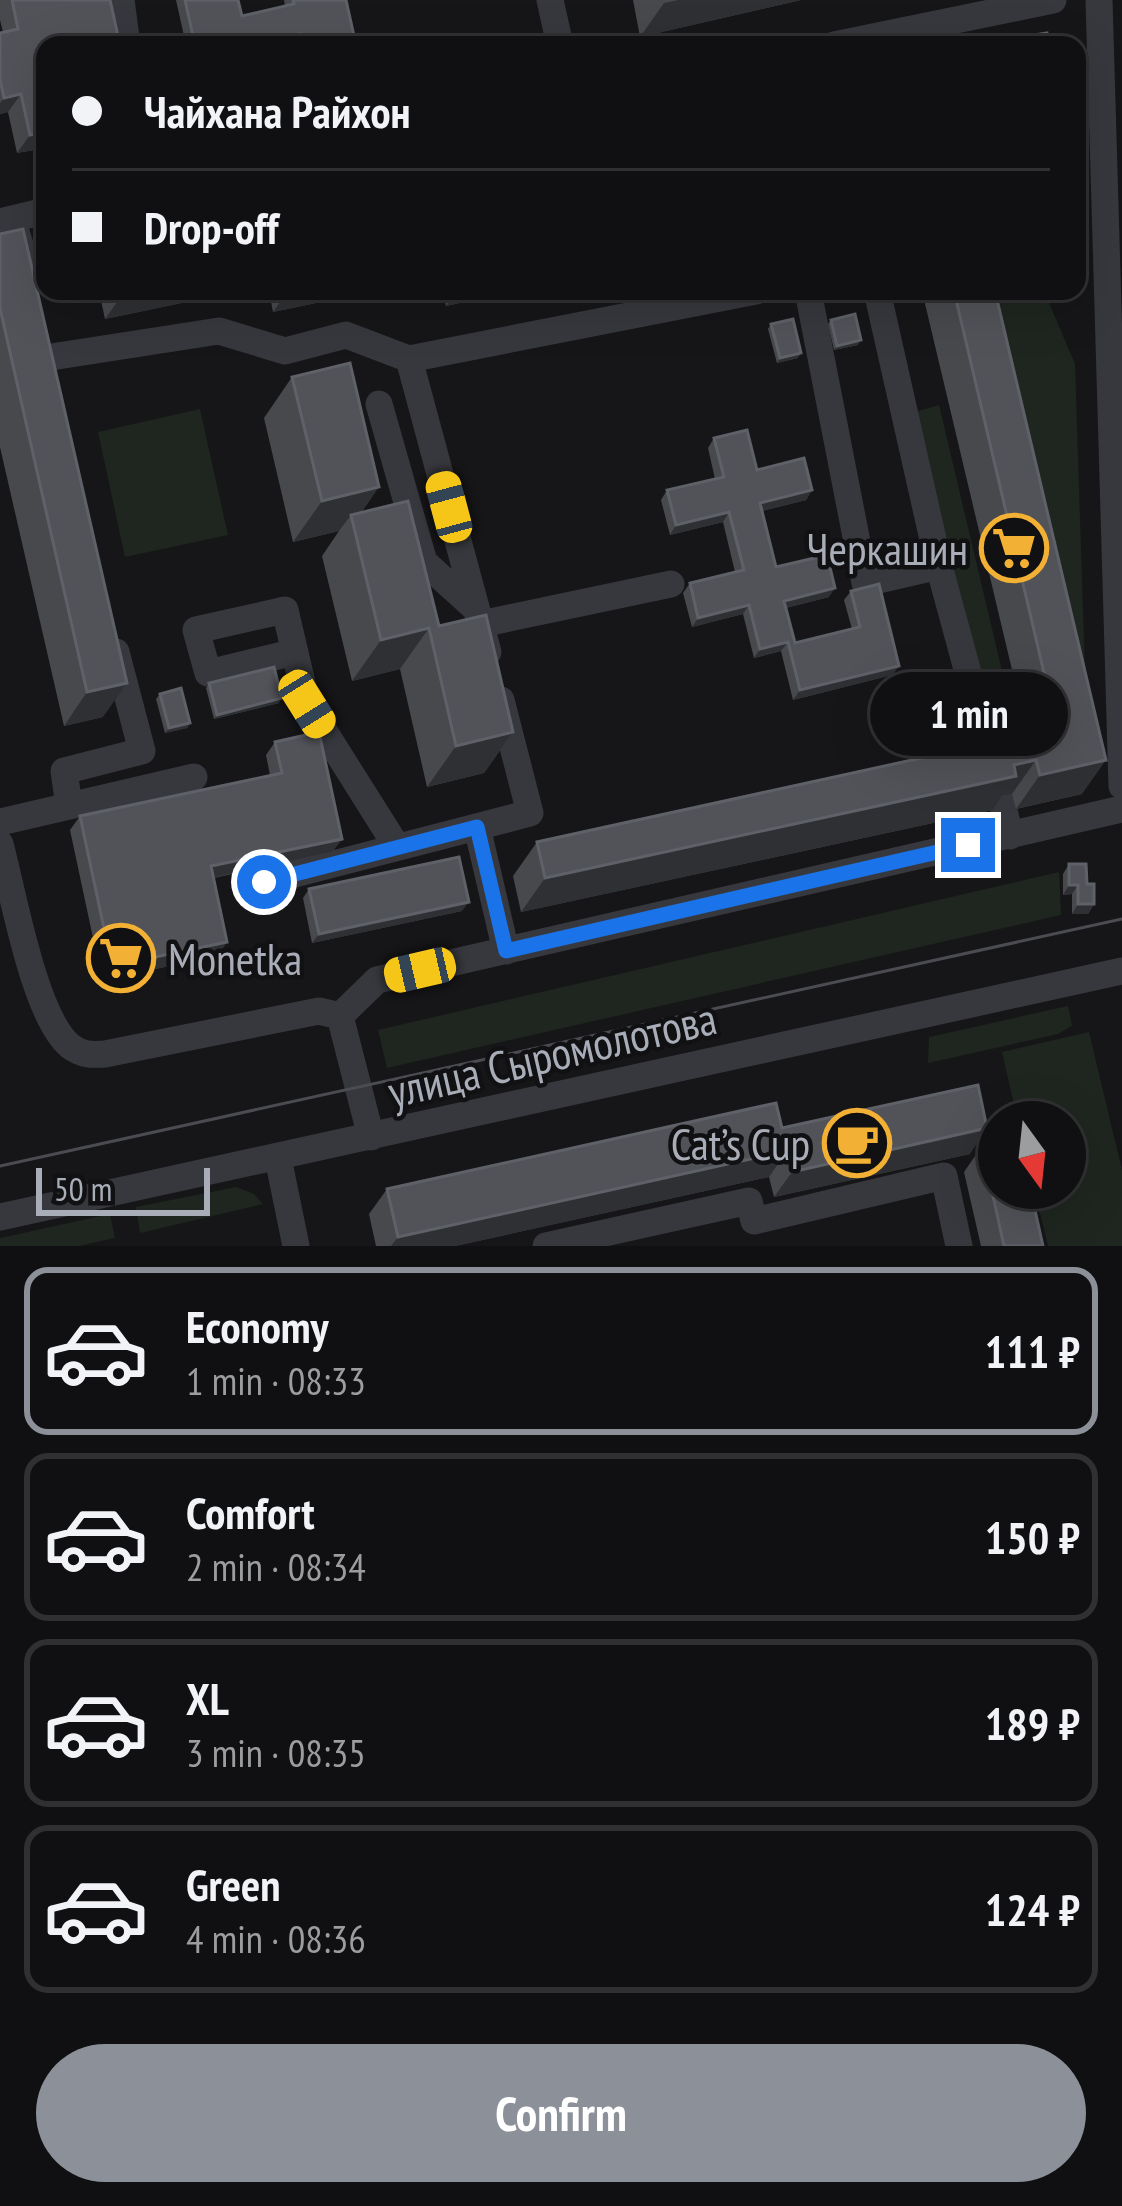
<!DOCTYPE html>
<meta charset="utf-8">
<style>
body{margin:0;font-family:"PT Sans Narrow",sans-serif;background:#19191b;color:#f1f3f6;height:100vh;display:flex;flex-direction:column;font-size:45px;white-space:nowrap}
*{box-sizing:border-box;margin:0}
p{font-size:39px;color:#9c9d9f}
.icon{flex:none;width:66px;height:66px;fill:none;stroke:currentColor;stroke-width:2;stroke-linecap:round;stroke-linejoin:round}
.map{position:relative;height:1246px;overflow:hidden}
.side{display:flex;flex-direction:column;background:#101012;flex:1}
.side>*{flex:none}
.hud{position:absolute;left:36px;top:36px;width:1050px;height:264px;border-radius:24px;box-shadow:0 12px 48px #0002,0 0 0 3px #303032;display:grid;align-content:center;height:264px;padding:0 36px;background:#101012}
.needle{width:78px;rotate:165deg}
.tools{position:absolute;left:978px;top:1101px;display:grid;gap:24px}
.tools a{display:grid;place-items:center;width:108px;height:108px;border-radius:50%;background:#101012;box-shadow:0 12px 48px #0002,0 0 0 3px #303032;font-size:60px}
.scale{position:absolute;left:36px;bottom:30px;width:174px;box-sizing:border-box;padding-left:12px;border:6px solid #a8adb8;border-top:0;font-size:33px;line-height:42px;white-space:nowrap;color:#a8adb8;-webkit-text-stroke:9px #111113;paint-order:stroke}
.end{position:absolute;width:54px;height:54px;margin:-27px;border:15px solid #1a73e8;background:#fff;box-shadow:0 0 0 6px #fff}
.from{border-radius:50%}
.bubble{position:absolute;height:84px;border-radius:42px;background:#101012;box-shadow:0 12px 48px #0002,0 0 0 3px #303032;font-size:39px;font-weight:600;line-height:84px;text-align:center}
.car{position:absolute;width:36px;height:72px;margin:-36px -18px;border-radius:15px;box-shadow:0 0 9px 3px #0007;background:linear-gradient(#f5c518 24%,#345 0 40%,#f5c518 0 76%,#345 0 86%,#f5c518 0)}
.hud b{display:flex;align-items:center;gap:42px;height:114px;font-size:45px}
.hud b+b{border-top:3px solid #303032}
.hud i{width:30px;height:30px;background:#f1f3f6}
ul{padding:21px 0 0;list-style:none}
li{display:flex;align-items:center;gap:36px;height:168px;margin:0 24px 18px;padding:0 12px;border:6px solid #303032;border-radius:24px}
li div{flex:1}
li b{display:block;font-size:45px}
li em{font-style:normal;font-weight:600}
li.current{border-color:#8c9099}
li>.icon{width:108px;height:108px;stroke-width:1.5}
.button{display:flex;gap:24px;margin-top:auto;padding:24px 36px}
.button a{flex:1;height:138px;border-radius:72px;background:#8c9099;color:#fff;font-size:48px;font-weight:600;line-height:138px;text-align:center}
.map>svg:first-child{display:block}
</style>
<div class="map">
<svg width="1122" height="1246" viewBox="0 0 1122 1246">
<rect width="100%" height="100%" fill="#161618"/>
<path fill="#1e261f" d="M 968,291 L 1044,291 L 1075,364 L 1087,736 L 1057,548 L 1029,554 Z
M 939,405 L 1021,751 L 999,758 L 909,414 Z
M 200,409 L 228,535 L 125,557 L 98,432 Z
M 1059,872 L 1061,915 L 387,1068 L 378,1030 Z
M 1068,1006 L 1072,1026 L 1058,1034 L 928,1063 L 929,1037 Z
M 1089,1032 L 1122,1170 L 1122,1246 L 1048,1246 L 1034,1188 L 1065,1188 L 1065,1122 L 1018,1122 L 1002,1052 Z
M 236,1187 L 254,1194 L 263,1204 L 140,1233 L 136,1207 Z
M 110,1214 L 115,1238 L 79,1246 L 0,1246 L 0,1238 Z"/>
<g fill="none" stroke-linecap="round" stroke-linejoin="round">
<path stroke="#37383d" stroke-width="27" d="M 121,0 L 127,45
M 550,0 L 560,45
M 1099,0 L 1122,786
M 834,45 L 1053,0
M 12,219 L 26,264
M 0,222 L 45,211
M 808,291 L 865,583 L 939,566
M 877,291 L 939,566 L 996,776
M 51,357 L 219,331 L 285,351 L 346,335 L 409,359
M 379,404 L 424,562 L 475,608
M 481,624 L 671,584
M 295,652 L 208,673 L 196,630 L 285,610 L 307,704 L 397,847
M 488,652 L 409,359 L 756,291
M 1001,797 L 1010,836
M 69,806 L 64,771 L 142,751 L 116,652
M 0,822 L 194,777
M 477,827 L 506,951
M 0,844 C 13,892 34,1016 70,1046 C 82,1055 91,1055 105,1054 L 319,1011 L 340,1016 L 371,1137
M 264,882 L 530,813 L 501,700
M 340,1016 L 377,980 L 1122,809
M 278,1158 L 296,1246
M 0,1217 L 1122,971
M 546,1246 L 749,1201 L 754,1221 L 944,1176 L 959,1246"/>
<path stroke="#4a4c52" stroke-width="3" d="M 0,1166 L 1122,919"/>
</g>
<path fill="#47494d" d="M 0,0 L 110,0 L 45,148 L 17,153 L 8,112 L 0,114 L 0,33 L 3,32 L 0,20 Z
M 176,0 L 238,0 L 242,16 L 285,6 L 284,0 L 346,0 L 356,45 L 294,45 L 293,43 L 286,45 L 186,45 Z
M 633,0 L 801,0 L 640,37 Z
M 0,234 L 103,717 L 64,726 L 0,447 Z
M 99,291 L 239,291 L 105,319 Z
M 269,291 L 373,291 L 273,312 Z
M 442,291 L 515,291 L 446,306 Z
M 922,291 L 995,291 L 1082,794 L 1016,809 L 1012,794 L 1002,796 L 993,810 L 521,912 L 513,876 L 537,842 L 1020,749 L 1028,737 Z
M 831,320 L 858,345 L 834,350 L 828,324 Z
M 771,324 L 798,358 L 777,363 L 768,329 Z
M 292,377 L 362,512 L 513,732 L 484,773 L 427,787 L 400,669 L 352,681 L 322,556 L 339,531 L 293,542 L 264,418 Z
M 714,438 L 757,470 L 812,490 L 806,500 L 762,511 L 776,567 L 829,597 L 786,608 L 795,643 L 852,629 L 844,600 L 851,591 L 899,666 L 892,675 L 793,700 L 781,651 L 754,658 L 743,614 L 692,627 L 683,593 L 690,583 L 735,572 L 723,522 L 670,535 L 661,500 L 667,490 L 715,479 L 708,448 Z
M 209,683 L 279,703 L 214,719 L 206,688 Z
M 160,694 L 190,723 L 187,728 L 165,733 L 156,699 Z
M 275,742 L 342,839 L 332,852 L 214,878 L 218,956 L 102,980 L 70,830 L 80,816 L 270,775 L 266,755 Z
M 1069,864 L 1087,884 L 1094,904 L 1088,914 L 1072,914 L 1072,894 L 1063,895 L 1063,874 Z
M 309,889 L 462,911 L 312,943 L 303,898 Z
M 782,1128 L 970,1154 L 774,1197 L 769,1177 L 455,1246 L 376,1246 L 369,1214 L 387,1189 Z
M 982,1146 L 1043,1246 L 981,1246 L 964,1172 Z"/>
<path fill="#2f3033" d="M 678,0 L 801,0 L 640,37 L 664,3 Z
M 300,34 L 293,43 L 250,45 Z
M 21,94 L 8,112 L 0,114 L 0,103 L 4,98 Z
M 45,132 L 45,148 L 17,153 L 30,135 Z
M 125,291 L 239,291 L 105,319 Z
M 288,291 L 373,291 L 273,312 Z
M 456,291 L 515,291 L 446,306 Z
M 861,340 L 858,345 L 834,350 L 837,346 Z
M 801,353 L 798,358 L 777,363 L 780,358 Z
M 379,487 L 353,525 L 351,515 L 339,531 L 293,542 L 322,501 Z
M 812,490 L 806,500 L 754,513 L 760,503 Z
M 729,512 L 723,522 L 670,535 L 676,525 Z
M 835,588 L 829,597 L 778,610 L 784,601 Z
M 749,605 L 743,614 L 692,627 L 698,618 Z
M 429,628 L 400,669 L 352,681 L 381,640 Z
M 788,642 L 781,651 L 754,658 L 760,649 Z
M 899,666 L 892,675 L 793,700 L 800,690 Z
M 127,683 L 103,717 L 64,726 L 87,692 Z
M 282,698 L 279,703 L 214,719 L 217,715 Z
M 190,723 L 187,728 L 165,733 L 169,728 Z
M 513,732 L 484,773 L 427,787 L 456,746 Z
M 1036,760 L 1012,794 L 1002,796 L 993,810 L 521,912 L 545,878 Z
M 1106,760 L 1082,794 L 1016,809 L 1040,775 Z
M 342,839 L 332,852 L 202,880 L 211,866 Z
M 1069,885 L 1078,885 L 1072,894 L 1063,895 Z
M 469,902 L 462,911 L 312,943 L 319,934 Z
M 1078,904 L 1094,904 L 1088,914 L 1072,914 Z
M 227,942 L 218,956 L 102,980 L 112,966 Z
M 987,1128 L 970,1154 L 774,1197 L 792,1172 Z
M 787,1151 L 769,1177 L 455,1246 L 391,1246 L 398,1237 Z"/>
<path fill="#525359" stroke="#5f6168" stroke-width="3" d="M 12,0 L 110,0 L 120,45 L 45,45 L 45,132 L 30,135 L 21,94 L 4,98 L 0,79 L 0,33 L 18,29 Z
M 185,0 L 238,0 L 242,16 L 294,4 L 293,0 L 346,0 L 356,45 L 302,45 L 300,34 L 250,45 L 195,45 Z
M 1047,33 L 1049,45 L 1036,45 L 1034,35 Z
M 23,229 L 127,683 L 87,692 L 0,308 L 0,234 Z
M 954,291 L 995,291 L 1106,760 L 1040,775 L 1036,760 L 1014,765 L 1016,776 L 545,878 L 537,842 L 1008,739 L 1010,750 L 1021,748 L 1033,746 L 1030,734 L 1057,728 Z
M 855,314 L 861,340 L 837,346 L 831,320 Z
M 793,319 L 801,353 L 780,358 L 771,324 Z
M 350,363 L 379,487 L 322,501 L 292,377 Z
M 747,430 L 757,470 L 804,458 L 812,490 L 760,503 L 776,567 L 827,555 L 835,588 L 784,601 L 795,643 L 860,627 L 851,591 L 879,584 L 899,666 L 800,690 L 788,642 L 760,649 L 749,605 L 698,618 L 690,583 L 744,570 L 729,512 L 676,525 L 667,490 L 724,477 L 714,438 Z
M 408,501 L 439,626 L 486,615 L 513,732 L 456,746 L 429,628 L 381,640 L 351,515 Z
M 274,667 L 282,698 L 217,715 L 209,683 Z
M 181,688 L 190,723 L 169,728 L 160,694 Z
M 319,732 L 342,839 L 211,866 L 227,942 L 112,966 L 80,816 L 282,773 L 275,742 Z
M 459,857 L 469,902 L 319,934 L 309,889 Z
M 1069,864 L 1086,864 L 1087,884 L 1094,884 L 1094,904 L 1078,904 L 1078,885 L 1069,885 Z
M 978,1085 L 987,1128 L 792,1172 L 787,1151 L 398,1237 L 387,1189 L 776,1103 L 782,1128 Z
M 999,1142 L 999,1188 L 1030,1188 L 1043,1246 L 1004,1246 L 982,1146 Z"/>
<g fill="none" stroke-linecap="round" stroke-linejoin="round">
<path stroke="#1a73e8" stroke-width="15" d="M 264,882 L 477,827 L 506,951 L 968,845"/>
</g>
<defs>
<g id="supermarket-ring" transform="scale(3.45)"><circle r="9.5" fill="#111113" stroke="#f2b134" stroke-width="1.5"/><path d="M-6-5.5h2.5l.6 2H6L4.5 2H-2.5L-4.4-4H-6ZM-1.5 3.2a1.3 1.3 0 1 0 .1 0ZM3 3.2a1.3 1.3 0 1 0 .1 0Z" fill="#f2b134"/></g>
<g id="cafe-ring" transform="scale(3.45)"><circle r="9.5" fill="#111113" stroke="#f2b134" stroke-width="1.5"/><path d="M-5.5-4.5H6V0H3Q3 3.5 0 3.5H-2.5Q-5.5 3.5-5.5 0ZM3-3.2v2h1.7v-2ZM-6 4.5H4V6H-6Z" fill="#f2b134"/></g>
</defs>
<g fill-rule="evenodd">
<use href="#supermarket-ring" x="1014" y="548"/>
<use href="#supermarket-ring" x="121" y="958"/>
<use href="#cafe-ring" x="857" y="1143"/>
</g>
<g text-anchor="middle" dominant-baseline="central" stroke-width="9" stroke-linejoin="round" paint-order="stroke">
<g font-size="45" fill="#a8adb8" stroke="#111113" text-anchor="end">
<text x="968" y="548">Черкашин</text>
<text x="168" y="958" text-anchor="start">Monetka</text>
<text x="810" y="1143">Cat’s Cup</text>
</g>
<g font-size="45" fill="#a8adb8" stroke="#111113">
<text transform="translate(552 1054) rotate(-13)">улица Сыромолотова</text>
</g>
</g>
</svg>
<div class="tools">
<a><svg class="needle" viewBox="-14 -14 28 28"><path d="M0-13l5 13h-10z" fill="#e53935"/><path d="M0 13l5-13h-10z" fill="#9c9d9f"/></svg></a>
</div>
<div class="scale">50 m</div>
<i class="end from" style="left:264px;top:882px"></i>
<i class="end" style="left:968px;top:845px"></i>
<div class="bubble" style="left:870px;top:672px;width:198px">1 min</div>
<i class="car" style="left:449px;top:507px;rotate:345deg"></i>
<i class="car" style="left:307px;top:704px;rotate:148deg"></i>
<i class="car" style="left:420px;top:970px;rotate:257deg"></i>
<div class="hud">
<b><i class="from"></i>Чайхана Райхон</b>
<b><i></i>Drop-off</b>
</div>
</div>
<section class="side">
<ul>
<li class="current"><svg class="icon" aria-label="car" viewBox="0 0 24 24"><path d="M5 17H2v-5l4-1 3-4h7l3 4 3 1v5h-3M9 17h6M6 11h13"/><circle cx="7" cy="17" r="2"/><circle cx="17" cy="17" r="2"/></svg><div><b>Economy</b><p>1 min · 08:33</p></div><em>111 ₽</em></li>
<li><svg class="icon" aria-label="car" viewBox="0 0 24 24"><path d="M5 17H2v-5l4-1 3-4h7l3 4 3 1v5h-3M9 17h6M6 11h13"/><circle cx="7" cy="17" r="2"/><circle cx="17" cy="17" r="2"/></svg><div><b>Comfort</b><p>2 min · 08:34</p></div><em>150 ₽</em></li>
<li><svg class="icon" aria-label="car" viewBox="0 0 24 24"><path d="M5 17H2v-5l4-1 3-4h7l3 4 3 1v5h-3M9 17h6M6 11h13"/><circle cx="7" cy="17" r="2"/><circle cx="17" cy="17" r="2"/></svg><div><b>XL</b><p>3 min · 08:35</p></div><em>189 ₽</em></li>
<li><svg class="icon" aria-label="car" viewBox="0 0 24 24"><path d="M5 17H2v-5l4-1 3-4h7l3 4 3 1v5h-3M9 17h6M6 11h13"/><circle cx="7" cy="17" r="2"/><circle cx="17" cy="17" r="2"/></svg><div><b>Green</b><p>4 min · 08:36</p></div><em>124 ₽</em></li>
</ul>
<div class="button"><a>Confirm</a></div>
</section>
